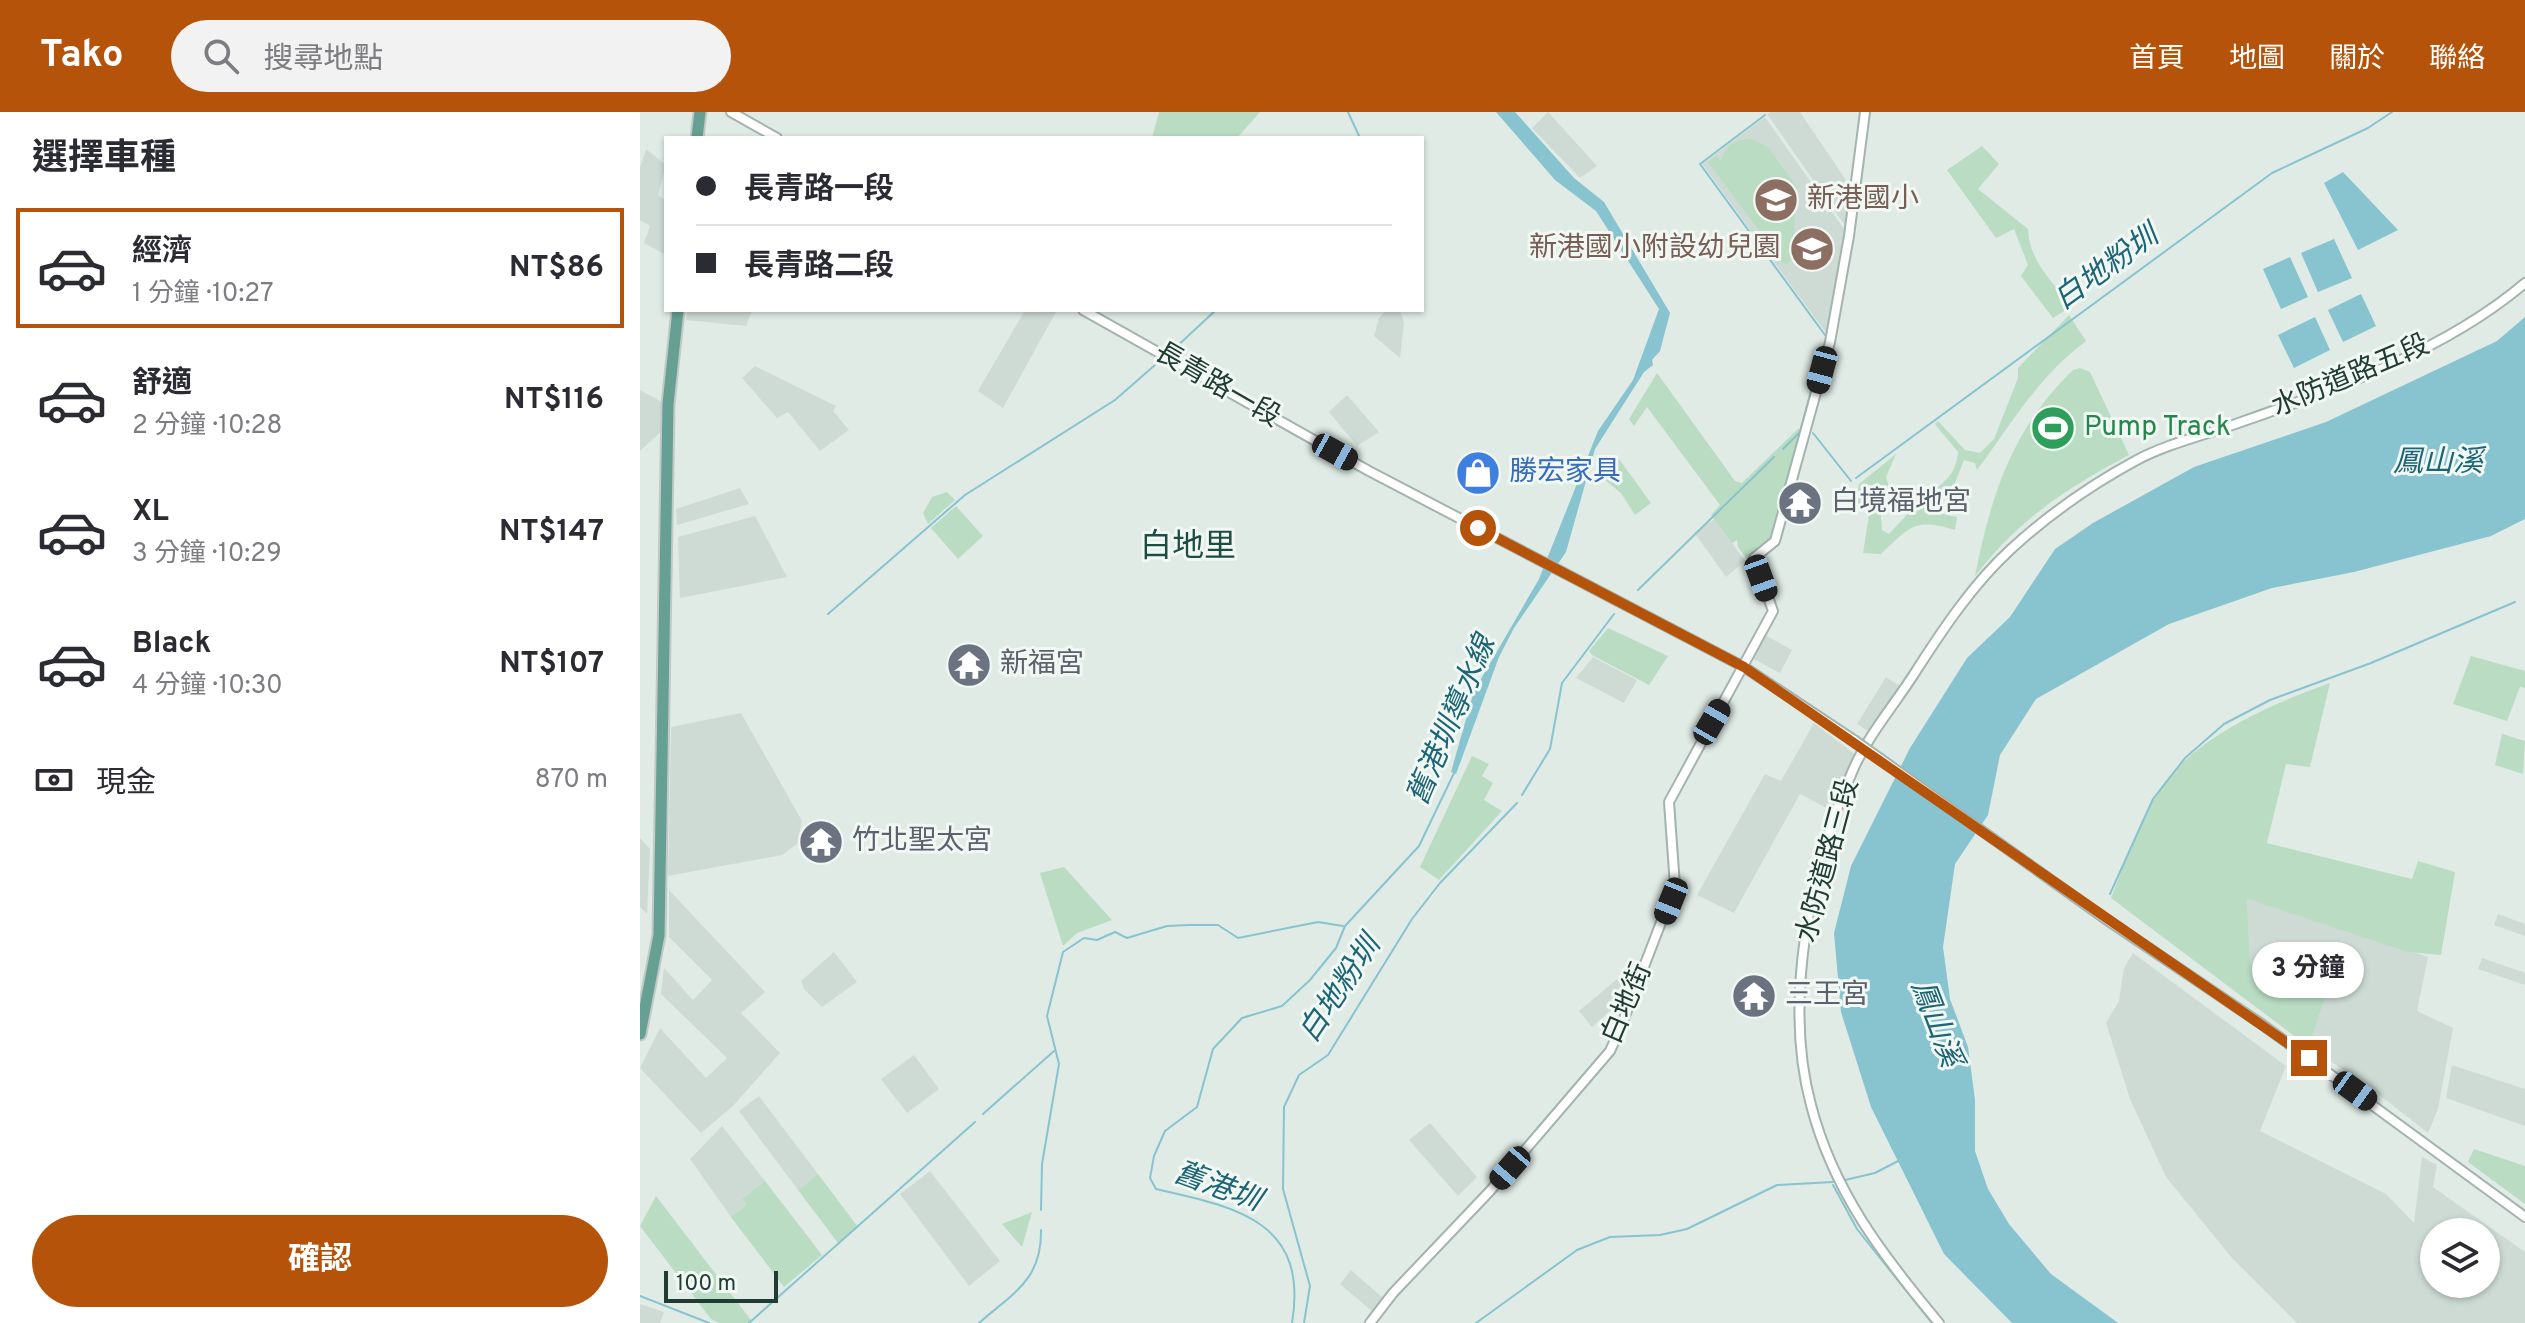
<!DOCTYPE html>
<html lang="zh-TW">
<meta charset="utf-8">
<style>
body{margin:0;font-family:Overpass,"Noto Sans TC",sans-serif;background:#f2f2f3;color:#2b2b33;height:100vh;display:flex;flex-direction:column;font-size:30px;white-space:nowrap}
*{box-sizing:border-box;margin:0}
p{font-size:26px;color:#7c7c81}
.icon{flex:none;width:44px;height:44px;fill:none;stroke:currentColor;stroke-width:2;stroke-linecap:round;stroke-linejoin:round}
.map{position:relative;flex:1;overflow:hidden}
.side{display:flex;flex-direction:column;background:#fff;width:640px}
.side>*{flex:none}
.hud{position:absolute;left:24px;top:24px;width:760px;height:176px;border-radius:0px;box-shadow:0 2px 6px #0004;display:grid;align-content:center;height:176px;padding:0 32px;background:#fff}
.buttons{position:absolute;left:1780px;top:1106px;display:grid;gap:16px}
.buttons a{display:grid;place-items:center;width:80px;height:80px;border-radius:50%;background:#fff;box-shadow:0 2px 6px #0004;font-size:40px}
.scale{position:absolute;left:24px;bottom:20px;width:114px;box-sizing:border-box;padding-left:8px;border:4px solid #213b35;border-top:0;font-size:22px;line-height:28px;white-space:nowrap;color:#213b35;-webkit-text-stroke:6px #f1f8f4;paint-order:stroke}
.end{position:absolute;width:36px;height:36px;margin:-18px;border:10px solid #b45309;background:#fff;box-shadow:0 0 0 4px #fff}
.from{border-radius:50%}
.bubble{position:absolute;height:56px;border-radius:28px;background:#fff;box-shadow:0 2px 6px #0004;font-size:26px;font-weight:700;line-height:56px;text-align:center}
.car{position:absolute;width:24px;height:48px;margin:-24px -12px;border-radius:10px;box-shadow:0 0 6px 2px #0007;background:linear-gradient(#222 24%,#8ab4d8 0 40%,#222 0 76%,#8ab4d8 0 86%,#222 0)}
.hud b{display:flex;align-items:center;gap:28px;height:76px;font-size:30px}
.hud b+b{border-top:2px solid #e1e1e2}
.hud i{width:20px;height:20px;background:#2b2b33}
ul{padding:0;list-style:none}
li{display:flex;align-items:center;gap:24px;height:120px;margin:0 16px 12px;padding:0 16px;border:4px solid transparent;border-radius:0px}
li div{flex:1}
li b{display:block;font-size:30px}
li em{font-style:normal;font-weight:700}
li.current{border-color:#b45309}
li>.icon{width:72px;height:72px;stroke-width:1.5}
h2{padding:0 32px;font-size:36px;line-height:96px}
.pay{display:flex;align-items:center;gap:20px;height:88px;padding:0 32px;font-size:30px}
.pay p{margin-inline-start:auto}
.button{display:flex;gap:16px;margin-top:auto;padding:16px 32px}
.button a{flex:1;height:92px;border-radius:48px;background:#b45309;color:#fff;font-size:32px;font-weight:700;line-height:92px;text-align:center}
header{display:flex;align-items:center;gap:48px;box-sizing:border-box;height:112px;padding:0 40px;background:#b45309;color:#fff}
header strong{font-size:38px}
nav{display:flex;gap:44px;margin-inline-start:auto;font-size:28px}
.search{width:560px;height:72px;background:#f2f2f3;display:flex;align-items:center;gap:20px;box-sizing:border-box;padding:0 28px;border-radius:44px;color:#7c7c81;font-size:30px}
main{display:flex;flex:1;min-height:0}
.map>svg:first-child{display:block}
</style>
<header>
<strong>Tako</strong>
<div class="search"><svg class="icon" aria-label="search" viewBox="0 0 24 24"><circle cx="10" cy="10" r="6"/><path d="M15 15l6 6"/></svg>搜尋地點</div>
<nav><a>首頁</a><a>地圖</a><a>關於</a><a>聯絡</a></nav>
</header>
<main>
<section class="side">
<h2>選擇車種</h2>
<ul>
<li class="current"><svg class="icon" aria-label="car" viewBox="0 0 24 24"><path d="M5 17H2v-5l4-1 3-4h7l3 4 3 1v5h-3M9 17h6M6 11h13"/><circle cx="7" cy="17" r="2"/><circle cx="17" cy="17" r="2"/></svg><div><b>經濟</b><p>1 分鐘 · 10:27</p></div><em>NT$86</em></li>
<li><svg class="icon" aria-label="car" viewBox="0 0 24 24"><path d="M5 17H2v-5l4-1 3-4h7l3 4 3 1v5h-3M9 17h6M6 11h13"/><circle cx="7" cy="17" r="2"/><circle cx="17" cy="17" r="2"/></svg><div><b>舒適</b><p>2 分鐘 · 10:28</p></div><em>NT$116</em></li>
<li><svg class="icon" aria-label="car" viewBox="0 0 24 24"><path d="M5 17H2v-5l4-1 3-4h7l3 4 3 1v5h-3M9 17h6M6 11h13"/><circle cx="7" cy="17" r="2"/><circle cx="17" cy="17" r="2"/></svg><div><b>XL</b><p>3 分鐘 · 10:29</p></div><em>NT$147</em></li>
<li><svg class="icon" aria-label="car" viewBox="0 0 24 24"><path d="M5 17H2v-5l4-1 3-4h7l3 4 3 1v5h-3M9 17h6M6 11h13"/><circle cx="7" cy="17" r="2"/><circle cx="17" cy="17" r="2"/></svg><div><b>Black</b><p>4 分鐘 · 10:30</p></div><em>NT$107</em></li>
</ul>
<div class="pay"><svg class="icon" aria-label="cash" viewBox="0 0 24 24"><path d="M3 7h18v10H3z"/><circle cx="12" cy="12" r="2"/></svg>現金<p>870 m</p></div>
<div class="button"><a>確認</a></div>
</section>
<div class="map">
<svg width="1885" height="1211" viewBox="0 0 1885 1211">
<rect width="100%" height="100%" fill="#e0ebe6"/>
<path fill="#cedbd5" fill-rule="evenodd" d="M 908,0 L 957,54 L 940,66 L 892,16 Z
M 1131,0 L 1160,0 L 1212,77 L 1206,115 L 1127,2 Z
M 1125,5 L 1209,124 L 1189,225 L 1062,52 Z
M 6,37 L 26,53 L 18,83 L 26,89 L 26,143 L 4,131 L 10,114 L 0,108 L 0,56 Z
M 47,198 L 112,198 L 106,214 L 46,208 Z
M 385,198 L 417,198 L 363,296 L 338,279 Z
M 746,198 L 760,198 L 764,211 L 760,246 L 734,224 L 739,206 Z
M 115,254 L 196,294 L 193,299 L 209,318 L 180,339 L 148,300 L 137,306 L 102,266 Z
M 0,278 L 24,291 L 24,317 L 0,339 Z
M 707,283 L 739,320 L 717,334 L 689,300 Z
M 100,376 L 109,392 L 37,413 L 36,397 Z
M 115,404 L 147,465 L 40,486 L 38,425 Z
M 1075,407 L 1105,449 L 1086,465 L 1054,420 Z
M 1125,523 L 1152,538 L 1140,561 L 1112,546 Z
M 953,545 L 997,568 L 984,591 L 936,566 Z
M 1246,565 L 1261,575 L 1233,622 L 1217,612 Z
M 101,601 L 162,709 L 157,732 L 142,743 L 28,764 L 31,615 Z
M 1174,611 L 1217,644 L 1192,699 L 1160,682 L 1094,801 L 1057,783 L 1125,662 L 1141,669 Z
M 0,726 L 10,737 L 7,802 L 0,795 Z
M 29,778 L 125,880 L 101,901 L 140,941 L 93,994 L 61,1021 L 0,956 L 20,916 L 66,966 L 87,946 L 21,882 L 24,856 L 53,888 L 72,868 L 29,825 Z
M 1607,787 L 1788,845 L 1777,899 L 1813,916 L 1798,997 L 1788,1021 L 1728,974 L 1669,935 L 1688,877 L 1610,851 Z
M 1858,802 L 1885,812 L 1885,824 L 1854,813 Z
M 194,840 L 217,870 L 182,895 L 164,877 L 161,869 Z
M 1493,841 L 1646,954 L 1620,1019 L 1746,1082 L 1774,1111 L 1782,1045 L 1797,1053 L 1793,1075 L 1885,1140 L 1885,1211 L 1657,1211 L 1592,1146 L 1526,1065 L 1490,987 L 1466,911 L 1479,889 L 1484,856 ZM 1846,1120 L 1846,1172 L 1794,1172 L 1794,1120 Z
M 1007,842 L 993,878 L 952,915 L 939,899 Z
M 1842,846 L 1885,861 L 1885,873 L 1838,857 Z
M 274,943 L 299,977 L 267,1001 L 241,967 Z
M 1812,953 L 1885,977 L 1885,1014 L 1806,986 Z
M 119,984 L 178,1062 L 158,1078 L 99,999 Z
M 790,1011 L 837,1065 L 818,1084 L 769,1028 Z
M 82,1014 L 125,1069 L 102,1087 L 106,1093 L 91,1105 L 50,1047 Z
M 290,1059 L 360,1149 L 329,1174 L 260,1082 Z
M 711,1158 L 743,1186 L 734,1201 L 700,1172 Z
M 0,1192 L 24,1200 L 20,1211 L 0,1211 Z"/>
<path fill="#b9dcc3" d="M 519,0 L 620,0 L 597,26 L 512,26 Z
M 1112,27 L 1128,35 L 1157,75 L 1152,148 L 1145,153 L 1068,50 L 1076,44 L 1081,49 C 1087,32 1094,28 1112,27 Z
M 1342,34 L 1359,52 L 1338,77 L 1388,117 C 1389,149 1412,170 1432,194 L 1413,206 L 1381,164 L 1388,153 L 1374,117 L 1356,126 L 1307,58 Z
M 1429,203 L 1446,229 C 1398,265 1372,311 1337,358 L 1335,351 L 1324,348 L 1315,371 L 1303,386 L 1289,387 L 1285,398 L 1317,405 L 1315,418 C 1274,406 1271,414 1241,442 L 1223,441 L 1230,397 L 1216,391 L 1219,372 L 1256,342 L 1246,365 L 1250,378 L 1240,393 L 1242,418 L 1249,422 C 1259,411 1270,399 1281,389 C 1299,372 1316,367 1318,340 L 1295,312 L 1298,309 L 1325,338 L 1340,341 L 1354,327 L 1378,266 L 1378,256 Z
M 1440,256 L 1450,260 L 1489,343 C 1425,377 1381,406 1335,464 C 1351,383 1372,317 1433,258 Z
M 1017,261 L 1095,369 L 1102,371 L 1159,316 L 1161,324 L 1131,433 L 1109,450 L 1098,435 L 1097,428 L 1092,431 L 1071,403 L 1080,393 L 1007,295 L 994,314 L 989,307 Z
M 979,347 L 1011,391 L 995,403 L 981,381 L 964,367 Z
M 307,380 L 315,388 L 288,412 L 283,401 L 292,385 Z
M 316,394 L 343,424 L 318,447 L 291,416 Z
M 968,516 L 1028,544 L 1009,573 L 952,543 L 949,539 Z
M 1831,544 L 1885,559 L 1885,576 L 1880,575 L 1867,609 L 1813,592 Z
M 1690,571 L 1670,655 L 1646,652 L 1627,731 L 1772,767 L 1778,749 L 1815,760 L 1801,843 L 1768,840 L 1607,787 L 1610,851 L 1688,877 L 1669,935 L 1471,786 C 1488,745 1503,692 1534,659 C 1574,617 1637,590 1690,571 Z
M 1862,622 L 1885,629 L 1883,662 L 1855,653 Z
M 832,644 L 849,652 L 842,664 L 853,671 L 844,688 L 862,699 L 799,768 L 780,755 Z
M 424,755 L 472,808 L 437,821 L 423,834 L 400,761 Z
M 1834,1037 L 1885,1054 L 1885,1092 L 1828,1050 Z
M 178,1062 L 218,1115 L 198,1131 L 158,1078 Z
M 125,1069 L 182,1143 L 144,1175 L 91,1105 L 106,1093 L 102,1087 Z
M 16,1084 L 111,1208 L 109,1211 L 79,1211 L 71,1207 L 0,1114 Z
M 392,1100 L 382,1135 L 362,1112 Z"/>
<path fill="#88c3d0" d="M 856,0 L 875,0 L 934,66 L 964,90 L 1030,201 L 1020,239 L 1012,248 L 1013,253 L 1004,260 L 955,337 L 926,440 L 874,516 L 859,545 L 816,662 L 811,660 L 834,579 L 899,467 L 958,319 L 993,268 L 1019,197 L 956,99 L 915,68 Z
M 1703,60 L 1758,118 L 1718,138 L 1684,71 Z
M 1694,127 L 1712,166 L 1678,180 L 1661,141 Z
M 1650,145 L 1668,185 L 1641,197 L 1623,157 Z
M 1721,182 L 1736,214 L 1703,230 L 1688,198 Z
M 1675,205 L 1690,238 L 1654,256 L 1638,223 Z
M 1885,205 L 1885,407 L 1851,424 L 1714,460 L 1632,476 L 1529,512 L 1396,587 L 1360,643 L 1348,703 L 1315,752 L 1303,835 L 1310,887 L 1328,935 L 1335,988 L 1335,1039 L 1348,1077 L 1369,1112 L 1411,1162 L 1478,1211 L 1372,1211 L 1304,1142 L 1231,995 L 1201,900 L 1194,821 L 1211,754 L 1270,636 L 1327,546 L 1370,505 L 1415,437 L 1453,411 L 1554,355 L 1686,310 L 1857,229 Z"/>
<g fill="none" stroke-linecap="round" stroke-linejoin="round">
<path stroke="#88c3d0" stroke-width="2" d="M 708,0 L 720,26
M 1125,3 L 1060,52 L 1185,223
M 534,237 L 576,198
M 1173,321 L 1211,369
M 1143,337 L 1160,320 L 1183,234
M 1216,366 L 1632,61 L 1728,16 L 1752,0
M 998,478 L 1134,345
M 188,502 L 325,383 L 475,288 L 515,253
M 882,683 L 910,637 L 922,571 L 974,502
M 1470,782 L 1513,687 L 1545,646 L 1584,612 L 1630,588 L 1731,551 L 1875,490
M 343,1002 L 414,939
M 1205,1068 L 1235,1061 L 1260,1048
M 1193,1073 L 1217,1117 L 1292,1211
M 401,1098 L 402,1052 L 419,952 L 407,904 L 423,840 L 444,826 L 457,828 L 475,820 L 487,826 L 527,814 L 550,813 L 578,813 L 598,826 L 678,810 L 703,814
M 0,1184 L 69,1211
M 109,1211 L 335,1010
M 339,1211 C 373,1181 402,1168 401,1118
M 652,1211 C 669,1109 596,1095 516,1077 L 510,1066 L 514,1044 L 525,1019 L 557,995 L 573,937 L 602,906 L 642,894 L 670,868 L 696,836 L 705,814 L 779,734 L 815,659
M 664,1211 L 670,1174 L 643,1077 L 644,995 L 659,963 L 688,943 L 772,807 L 800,771 L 877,691
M 836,1211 L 937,1138 L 970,1125 L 1020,1123 L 1047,1117 L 1137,1073 L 1193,1070"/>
<g stroke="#a3b3ad" stroke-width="12">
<path id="minor" d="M 91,0 L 137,26
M 443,198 L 729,359 L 1104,555 L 1214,628
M 1470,810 L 1623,913 L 1885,1105
M 730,1211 L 753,1181 L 850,1079 L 970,939 L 980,917 L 1035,774 L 1029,690 L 1133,499 L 1114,446 L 1135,429 L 1190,230 L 1209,124 L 1225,0
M 1299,1211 C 1243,1144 1193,1079 1171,993 C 1143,890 1170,754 1213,658 C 1228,623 1256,591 1276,559 C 1303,517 1333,472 1370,438 C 1408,403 1449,374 1495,349 C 1528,331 1569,322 1604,309 C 1701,275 1806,238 1885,171"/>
</g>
<g stroke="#c1c8c6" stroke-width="15">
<path id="major" d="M 57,26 L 60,0
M 0,922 L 19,823 L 28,292 L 38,198"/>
</g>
<use href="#minor" stroke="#fff" stroke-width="8"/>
<use href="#major" stroke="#65a092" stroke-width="11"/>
<g stroke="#a3b3ad" stroke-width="12" stroke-linecap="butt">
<path id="minor-bridge" d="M 1214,628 L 1470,810"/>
</g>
<use href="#minor-bridge" stroke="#fff" stroke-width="8"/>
</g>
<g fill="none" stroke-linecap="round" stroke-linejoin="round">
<path stroke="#b45309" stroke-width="10" d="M 838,416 L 1104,555 L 1669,946"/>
</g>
<defs>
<g id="school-disc" transform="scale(2.3)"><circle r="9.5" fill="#8d6e63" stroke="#f1f8f4"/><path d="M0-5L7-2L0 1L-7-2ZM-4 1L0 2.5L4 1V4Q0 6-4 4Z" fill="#fff"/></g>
<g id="stadium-disc" transform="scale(2.3)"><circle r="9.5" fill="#2e9e5b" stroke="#f1f8f4"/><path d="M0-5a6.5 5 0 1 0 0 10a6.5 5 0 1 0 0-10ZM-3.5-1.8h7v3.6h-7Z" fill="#fff"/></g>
<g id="shop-disc" transform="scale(2.3)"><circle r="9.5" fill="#3f7fe0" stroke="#f1f8f4"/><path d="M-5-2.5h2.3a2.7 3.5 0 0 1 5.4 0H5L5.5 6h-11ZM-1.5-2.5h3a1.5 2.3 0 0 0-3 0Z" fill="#fff"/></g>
<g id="temple-disc" transform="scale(2.3)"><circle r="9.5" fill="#6b7280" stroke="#f1f8f4"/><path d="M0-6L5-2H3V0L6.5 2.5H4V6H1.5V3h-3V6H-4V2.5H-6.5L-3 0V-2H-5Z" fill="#fff"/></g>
</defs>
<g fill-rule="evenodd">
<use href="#school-disc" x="1136" y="88"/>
<use href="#school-disc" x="1172" y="137"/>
<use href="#stadium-disc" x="1413" y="316"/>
<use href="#shop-disc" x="838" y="361"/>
<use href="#temple-disc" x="1160" y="391"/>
<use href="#temple-disc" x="329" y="553"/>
<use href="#temple-disc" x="181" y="730"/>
<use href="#temple-disc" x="1114" y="884"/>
</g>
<g text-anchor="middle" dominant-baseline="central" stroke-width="6" stroke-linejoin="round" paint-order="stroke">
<g font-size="28" fill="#785e54" stroke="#f1f8f4" text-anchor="start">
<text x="1167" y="88">新港國小</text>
<text x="1141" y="137" text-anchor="end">新港國小附設幼兒園</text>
</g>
<g font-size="28" fill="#213b35" stroke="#f1f8f4">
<text transform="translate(1711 265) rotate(-23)">水防道路五段</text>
<text transform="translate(577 274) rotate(30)">長青路一段</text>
<text transform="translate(1189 749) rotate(-75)">水防道路三段</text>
<text transform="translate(988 892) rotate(-67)">白地街</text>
</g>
<g font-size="28" fill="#27864d" stroke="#f1f8f4" text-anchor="start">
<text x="1444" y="316">Pump Track</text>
</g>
<g font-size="28" fill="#366cbe" stroke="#f1f8f4" text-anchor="start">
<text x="869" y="361">勝宏家具</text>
</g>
<g font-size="28" fill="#5b616d" stroke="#f1f8f4" text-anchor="start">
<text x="1191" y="391">白境福地宮</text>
<text x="360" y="553">新福宮</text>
<text x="212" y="730">竹北聖太宮</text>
<text x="1145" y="884">三王宮</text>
</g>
<g font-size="30" font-style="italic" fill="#1c6576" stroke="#f1f8f4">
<text transform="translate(1467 157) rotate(-36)">白地粉圳</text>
<text x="1798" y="351">鳳山溪</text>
<text transform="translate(813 609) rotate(-67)">舊港圳導水線</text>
<text transform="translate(701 878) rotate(-56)">白地粉圳</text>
<text transform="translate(1295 912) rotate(69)">鳳山溪</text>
<text transform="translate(577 1076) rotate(20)">舊港圳</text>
</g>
<g font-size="32" fill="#1d4d42" stroke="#f1f8f4">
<text x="548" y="436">白地里</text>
</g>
</g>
</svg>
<div class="buttons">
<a><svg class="icon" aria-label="layers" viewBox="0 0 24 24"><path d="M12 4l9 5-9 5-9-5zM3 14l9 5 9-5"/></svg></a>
</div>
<div class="scale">100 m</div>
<i class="end from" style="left:838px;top:416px"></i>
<i class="end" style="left:1669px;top:946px"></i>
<div class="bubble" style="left:1612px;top:830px;width:112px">3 分鐘</div>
<i class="car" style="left:1182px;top:258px;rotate:195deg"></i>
<i class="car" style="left:695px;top:340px;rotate:119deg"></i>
<i class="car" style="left:1121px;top:466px;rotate:160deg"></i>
<i class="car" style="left:1072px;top:610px;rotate:30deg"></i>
<i class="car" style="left:1031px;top:789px;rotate:202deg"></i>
<i class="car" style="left:1715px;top:979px;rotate:126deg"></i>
<i class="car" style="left:870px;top:1056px;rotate:221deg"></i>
<div class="hud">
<b><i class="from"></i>長青路一段</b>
<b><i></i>長青路二段</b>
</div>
</div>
</main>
